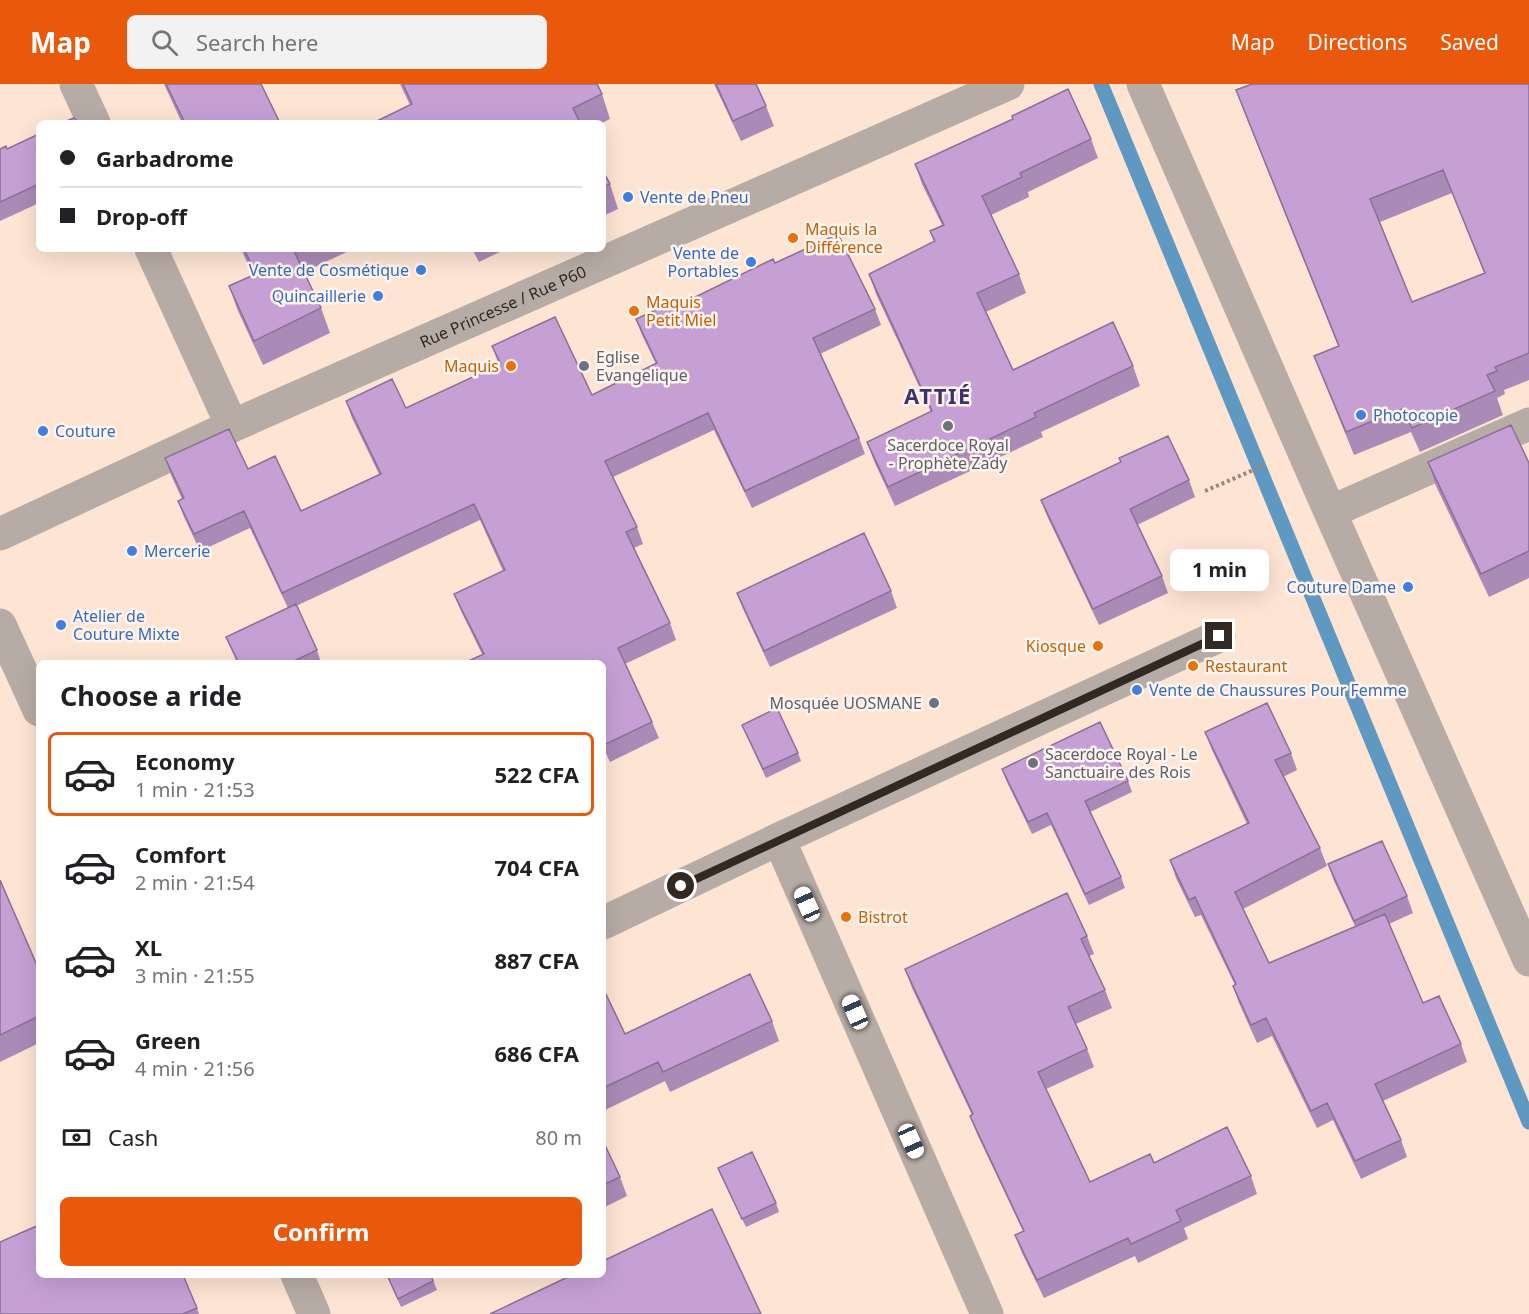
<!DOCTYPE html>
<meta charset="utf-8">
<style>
body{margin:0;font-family:"Noto Sans",sans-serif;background:#f2f2f2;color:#202124;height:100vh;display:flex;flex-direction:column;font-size:22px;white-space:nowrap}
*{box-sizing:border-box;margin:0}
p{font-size:20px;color:#757577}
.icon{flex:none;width:33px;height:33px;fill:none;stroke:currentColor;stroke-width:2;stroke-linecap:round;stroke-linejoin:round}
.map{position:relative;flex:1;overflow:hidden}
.panel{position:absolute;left:36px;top:576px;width:570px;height:618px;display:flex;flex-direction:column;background:#fff;border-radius:9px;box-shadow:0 6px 24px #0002}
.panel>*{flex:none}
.banner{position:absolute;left:36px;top:36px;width:570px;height:132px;border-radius:9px;box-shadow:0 6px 24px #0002;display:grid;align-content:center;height:132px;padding:0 24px;background:#fff}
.end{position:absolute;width:27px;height:27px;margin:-14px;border:8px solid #322923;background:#fff;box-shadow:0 0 0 3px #fff}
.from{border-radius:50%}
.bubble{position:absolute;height:42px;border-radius:9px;background:#fff;box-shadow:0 6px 24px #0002;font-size:20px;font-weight:700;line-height:42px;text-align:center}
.car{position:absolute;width:18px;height:36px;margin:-18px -9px;border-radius:8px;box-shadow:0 0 4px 2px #0007;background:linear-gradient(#fff 24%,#345 0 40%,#fff 0 76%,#345 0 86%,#fff 0)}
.banner b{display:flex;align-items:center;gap:21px;height:57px;font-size:22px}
.banner b+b{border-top:2px solid #e0e0e0}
.banner i{width:15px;height:15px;background:#202124}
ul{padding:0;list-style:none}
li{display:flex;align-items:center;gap:18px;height:84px;margin:0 12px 9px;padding:0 12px;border:3px solid transparent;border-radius:9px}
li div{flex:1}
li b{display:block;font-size:22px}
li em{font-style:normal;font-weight:700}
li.active{border-color:#ea580c}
li>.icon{width:54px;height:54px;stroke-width:1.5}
h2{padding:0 24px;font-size:27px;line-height:72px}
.pay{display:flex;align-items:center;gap:15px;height:66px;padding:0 24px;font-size:22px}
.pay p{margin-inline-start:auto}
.action{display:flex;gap:12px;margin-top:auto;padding:12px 24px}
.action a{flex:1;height:69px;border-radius:9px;background:#ea580c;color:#fff;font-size:24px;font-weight:700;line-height:69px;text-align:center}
header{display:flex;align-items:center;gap:36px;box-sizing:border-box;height:84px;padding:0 30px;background:#ea580c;color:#fff}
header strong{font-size:28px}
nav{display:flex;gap:33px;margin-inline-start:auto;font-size:21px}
.search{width:420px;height:54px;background:#f2f2f2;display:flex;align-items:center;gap:15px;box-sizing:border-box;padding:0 21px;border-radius:9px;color:#757577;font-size:22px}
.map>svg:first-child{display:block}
</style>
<header>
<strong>Map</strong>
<div class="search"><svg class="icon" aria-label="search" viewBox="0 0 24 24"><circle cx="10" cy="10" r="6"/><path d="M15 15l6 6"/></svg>Search here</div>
<nav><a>Map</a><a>Directions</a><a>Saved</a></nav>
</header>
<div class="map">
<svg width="1529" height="1230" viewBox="0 0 1529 1230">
<rect width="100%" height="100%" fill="#fde4d3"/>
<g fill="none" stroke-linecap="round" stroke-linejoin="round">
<path stroke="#5f98c1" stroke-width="15" d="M 1101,0 L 1529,1038"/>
<path stroke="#98877c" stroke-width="4" stroke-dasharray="3 3" stroke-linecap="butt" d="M 1205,407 L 1265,381"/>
<path stroke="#b7aca5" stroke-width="33" d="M 76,0 L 94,39
M 1143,0 L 1330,428 L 1529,876
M 151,165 L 232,342
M 1330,428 L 1529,340
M 0,541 L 39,626
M 779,755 L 987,1230
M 603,839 L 779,755 L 1219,552
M 297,1191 L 314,1230"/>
<path stroke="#b7aca5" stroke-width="33" id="s1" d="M 0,450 L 232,342 L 1008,0"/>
</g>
<path fill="#aa8ab7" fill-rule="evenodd" d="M 164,0 L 261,0 L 280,39 L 182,39 Z
M 400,0 L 597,0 L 602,10 L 610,35 L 602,39 L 373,39 L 410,21 Z
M 714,0 L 756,0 L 766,22 L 774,42 L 741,57 Z
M 1529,0 L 1529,296 L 1504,306 L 1505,310 L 1497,314 L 1503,331 L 1420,368 L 1411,348 L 1354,371 L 1323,295 L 1314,272 L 1338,262 L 1245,30 L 1236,6 ZM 1452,109 L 1484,189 L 1412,218 L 1380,138 Z
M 39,50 L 39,119 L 0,137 L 0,65 L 7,65 Z
M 1091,55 L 1098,74 L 1028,108 L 1029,113 L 991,131 L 1019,190 L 1026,209 L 986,228 L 1013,286 L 1133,282 L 1140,302 L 1041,348 L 1043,353 L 895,422 L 874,377 L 867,358 L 931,328 L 876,210 L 869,190 L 934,158 L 930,147 L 942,141 L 922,100 L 915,80 Z
M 603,87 L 610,100 L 618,125 L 603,132 Z
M 241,165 L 353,165 L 304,188 L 321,224 L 330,249 L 263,281 L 238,227 L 229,202 L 253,191 Z
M 472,165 L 506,165 L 479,178 Z
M 775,179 L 875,225 L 881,241 L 820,270 L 859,354 L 865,370 L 752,424 L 714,346 L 613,393 L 637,443 L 643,460 L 634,464 L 670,539 L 676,556 L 625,580 L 652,638 L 659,654 L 610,678 L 603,663 L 603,579 L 482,570 L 461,527 L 454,510 L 503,487 L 480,436 L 296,522 L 317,566 L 321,579 L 237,579 L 226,553 L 288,524 L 250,444 L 200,467 L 184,433 L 178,417 L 182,415 L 171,391 L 165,374 L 248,385 L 301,427 L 379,390 L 352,334 L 346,317 L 406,324 L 499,281 L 492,262 L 592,311 L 656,280 L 642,251 L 636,235 L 677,222 Z
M 1428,378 L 1529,379 L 1529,494 L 1489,513 L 1436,402 Z
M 1189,396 L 1195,413 L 1137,441 L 1162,492 L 1168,509 L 1099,541 L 1047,432 L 1041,416 Z
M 891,507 L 897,524 L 770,583 L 743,525 L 737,509 Z
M 742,641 L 798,669 L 801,677 L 766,694 Z
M 1205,648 L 1291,669 L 1297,686 L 1283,693 L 1320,764 L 1327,782 L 1243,825 L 1269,879 L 1355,842 L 1334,797 L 1328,780 L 1407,812 L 1413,829 L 1389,840 L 1423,919 L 1461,960 L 1467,978 L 1383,1017 L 1401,1056 L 1407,1073 L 1361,1095 L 1333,1036 L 1317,1044 L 1272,952 L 1257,959 L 1239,919 L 1233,902 L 1235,901 L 1201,831 L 1195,833 L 1176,794 L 1170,776 L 1247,740 L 1212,666 Z
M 1002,685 L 1128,697 L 1132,708 L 1090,728 L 1121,793 L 1125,804 L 1089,821 L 1051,741 L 1032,750 L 1006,696 Z
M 0,796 L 39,886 L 39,959 L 0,978 Z
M 1087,852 L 1094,870 L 1089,872 L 1105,906 L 1112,924 L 1076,940 L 1087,965 L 1094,983 L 1046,1005 L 1090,1098 L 1154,1079 L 1251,1092 L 1257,1110 L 1184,1144 L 1188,1155 L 1138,1179 L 1135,1172 L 1044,1214 L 1022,1169 L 1015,1151 L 1023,1147 L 977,1050 L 970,1032 L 972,1031 L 912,904 L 905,885 Z
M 603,904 L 625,950 L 772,937 L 779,957 L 670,1008 L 665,997 L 603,1027 Z
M 603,1057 L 620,1093 L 627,1112 L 603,1124 Z
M 718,1084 L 776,1119 L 779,1128 L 746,1143 L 721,1092 Z
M 387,1191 L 431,1191 L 437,1206 L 401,1223 Z
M 197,1224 L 199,1230 L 0,1230 Z"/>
<path fill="#c6a0d5" stroke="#8b7095" stroke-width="1.5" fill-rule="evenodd" d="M 166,0 L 261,0 L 280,39 L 185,39 Z
M 403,0 L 597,0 L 602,10 L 573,24 L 580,39 L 373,39 L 412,20 Z
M 716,0 L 756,0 L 766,22 L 733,37 Z
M 1252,0 L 1529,0 L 1529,269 L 1495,283 L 1497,287 L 1487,291 L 1495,307 L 1412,344 L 1402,325 L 1346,348 L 1314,272 L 1339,262 L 1236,6 ZM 1443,86 L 1485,189 L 1412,218 L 1370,115 Z
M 1068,5 L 1091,55 L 1020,89 L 1022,93 L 982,112 L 1019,190 L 977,209 L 1013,286 L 1113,238 L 1133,282 L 1034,329 L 1036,333 L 888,403 L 867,358 L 932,327 L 869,190 L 935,157 L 930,147 L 944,141 L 915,80 L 1013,35 L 1012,32 Z
M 74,34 L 79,39 L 62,39 Z
M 39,50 L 39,100 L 0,118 L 0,65 L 6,62 L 7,65 Z
M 603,87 L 610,100 L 603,103 Z
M 838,150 L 875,225 L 813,254 L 859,354 L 745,407 L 708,329 L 605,377 L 637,443 L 626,448 L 670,539 L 618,564 L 652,638 L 604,661 L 603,659 L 603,579 L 464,579 L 484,570 L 454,510 L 505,486 L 474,420 L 282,509 L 244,427 L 194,450 L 178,417 L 184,414 L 165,374 L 229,345 L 248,385 L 275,372 L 301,427 L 381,390 L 346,317 L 392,295 L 406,324 L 501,280 L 492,262 L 555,233 L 592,311 L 657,279 L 636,235 L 675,217 L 677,222 L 773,175 L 775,179 Z
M 244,165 L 293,165 L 321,224 L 254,257 L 229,202 L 256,190 Z
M 1511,341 L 1529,379 L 1529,467 L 1481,490 L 1428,378 Z
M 1168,352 L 1189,396 L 1130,425 L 1162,492 L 1093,525 L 1041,416 L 1121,378 L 1119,374 Z
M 864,449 L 891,507 L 764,567 L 737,509 Z
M 296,520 L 317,566 L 290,579 L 239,579 L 226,553 Z
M 1267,619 L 1291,669 L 1275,676 L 1320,764 L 1235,808 L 1269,879 L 1385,830 L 1423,919 L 1439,912 L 1461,960 L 1375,1000 L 1401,1056 L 1355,1077 L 1327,1019 L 1311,1027 L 1266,934 L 1251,941 L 1233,902 L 1236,900 L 1195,813 L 1189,816 L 1170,776 L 1249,739 L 1205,648 Z
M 777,624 L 798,669 L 763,685 L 742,641 Z
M 1100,638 L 1128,697 L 1085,717 L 1121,793 L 1085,810 L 1047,729 L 1028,738 L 1002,685 Z
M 1382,757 L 1407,812 L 1354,837 L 1328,780 Z
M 0,796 L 39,886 L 39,932 L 0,951 Z
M 1067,809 L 1087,852 L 1081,855 L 1105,906 L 1068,923 L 1087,965 L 1038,988 L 1090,1098 L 1150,1070 L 1154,1079 L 1227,1043 L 1251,1092 L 1176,1126 L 1181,1137 L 1131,1160 L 1128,1154 L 1037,1196 L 1015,1151 L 1024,1147 L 970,1032 L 973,1030 L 905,885 Z
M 750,890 L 772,937 L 663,988 L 658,978 L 603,1004 L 603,904 L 625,950 Z
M 603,1057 L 620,1093 L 603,1101 Z
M 752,1068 L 776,1119 L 742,1135 L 718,1084 Z
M 712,1125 L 761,1230 L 490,1230 L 572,1191 L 603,1191 L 603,1177 Z
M 39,1141 L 39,1191 L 183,1191 L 197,1224 L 183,1230 L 0,1230 L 0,1158 Z
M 387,1191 L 431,1191 L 433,1197 L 398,1215 Z"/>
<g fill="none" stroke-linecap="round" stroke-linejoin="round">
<path stroke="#322923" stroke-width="8" d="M 681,802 L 1219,552"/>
</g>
<g fill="#3f7fe0" stroke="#fff4ee" stroke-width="2">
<circle cx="628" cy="113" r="6"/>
<circle cx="751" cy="178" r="6"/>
<circle cx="421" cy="186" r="6"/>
<circle cx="378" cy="212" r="6"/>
<circle cx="1361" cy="331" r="6"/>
<circle cx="43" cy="347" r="6"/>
<circle cx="132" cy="467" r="6"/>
<circle cx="1408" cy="503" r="6"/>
<circle cx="61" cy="541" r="6"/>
<circle cx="1137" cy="606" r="6"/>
</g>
<g fill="#e8710a" stroke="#fff4ee" stroke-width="2">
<circle cx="793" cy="154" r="6"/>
<circle cx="634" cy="227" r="6"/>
<circle cx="511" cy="282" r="6"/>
<circle cx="1098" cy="562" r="6"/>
<circle cx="1193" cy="582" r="6"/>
<circle cx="846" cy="833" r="6"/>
</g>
<g fill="#6b7280" stroke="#fff4ee" stroke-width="2">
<circle cx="584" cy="282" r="6"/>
<circle cx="948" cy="342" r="6"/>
<circle cx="934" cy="619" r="6"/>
<circle cx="1033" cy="679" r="6"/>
</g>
<g text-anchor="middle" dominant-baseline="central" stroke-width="5" stroke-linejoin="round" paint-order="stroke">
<g font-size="16" fill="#366cbe" stroke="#fff4ee" text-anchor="start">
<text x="640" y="113">Vente de Pneu</text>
<text x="739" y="169" text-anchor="end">Vente de<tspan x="739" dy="18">Portables</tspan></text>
<text x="409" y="186" text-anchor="end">Vente de Cosmétique</text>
<text x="366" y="212" text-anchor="end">Quincaillerie</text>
<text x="1373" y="331">Photocopie</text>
<text x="55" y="347">Couture</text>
<text x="144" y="467">Mercerie</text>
<text x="1396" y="503" text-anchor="end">Couture Dame</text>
<text x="73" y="532">Atelier de<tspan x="73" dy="18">Couture Mixte</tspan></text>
<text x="1149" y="606">Vente de Chaussures Pour Femme</text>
</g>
<g font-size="16" fill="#c56008" stroke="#fff4ee" text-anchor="start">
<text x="805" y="145">Maquis la<tspan x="805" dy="18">Différence</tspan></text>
<text x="646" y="218">Maquis<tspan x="646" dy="18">Petit Miel</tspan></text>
<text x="499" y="282" text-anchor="end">Maquis</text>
<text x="1086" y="562" text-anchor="end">Kiosque</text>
<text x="1205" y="582">Restaurant</text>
<text x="858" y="833">Bistrot</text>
</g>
<g font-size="16" fill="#322923" stroke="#fff4ee">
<text stroke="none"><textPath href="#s1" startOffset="552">Rue Princesse / Rue P60</textPath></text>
</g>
<g font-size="16" fill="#5b616d" stroke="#fff4ee" text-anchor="start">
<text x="596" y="273">Eglise<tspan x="596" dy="18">Evangelique</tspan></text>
<text x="948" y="361" text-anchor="middle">Sacerdoce Royal<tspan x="948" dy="18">- Prophète Zady</tspan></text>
<text x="922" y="619" text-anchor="end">Mosquée UOSMANE</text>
<text x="1045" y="670">Sacerdoce Royal - Le<tspan x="1045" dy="18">Sanctuaire des Rois</tspan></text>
</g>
<g font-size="22" font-weight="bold" letter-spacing="1.5" fill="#3e326d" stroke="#fff4ee">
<text x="938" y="311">ATTIÉ</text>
</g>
</g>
</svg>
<i class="end from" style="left:681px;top:802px"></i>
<i class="end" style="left:1219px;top:552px"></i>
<div class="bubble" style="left:1170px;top:465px;width:99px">1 min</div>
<i class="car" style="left:807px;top:820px;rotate:336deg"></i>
<i class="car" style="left:855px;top:928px;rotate:336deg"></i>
<i class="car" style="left:911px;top:1057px;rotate:156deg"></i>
<div class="banner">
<b><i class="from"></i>Garbadrome</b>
<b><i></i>Drop-off</b>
</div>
<section class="panel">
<h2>Choose a ride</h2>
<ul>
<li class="active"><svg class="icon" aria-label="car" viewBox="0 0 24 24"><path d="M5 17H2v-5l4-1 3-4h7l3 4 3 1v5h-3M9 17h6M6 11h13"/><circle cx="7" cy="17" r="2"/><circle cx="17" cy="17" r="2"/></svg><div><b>Economy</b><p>1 min · 21:53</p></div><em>522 CFA</em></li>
<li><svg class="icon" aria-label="car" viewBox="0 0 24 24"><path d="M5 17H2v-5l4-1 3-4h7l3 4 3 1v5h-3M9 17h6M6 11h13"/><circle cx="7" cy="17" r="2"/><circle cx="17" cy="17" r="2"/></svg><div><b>Comfort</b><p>2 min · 21:54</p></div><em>704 CFA</em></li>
<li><svg class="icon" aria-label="car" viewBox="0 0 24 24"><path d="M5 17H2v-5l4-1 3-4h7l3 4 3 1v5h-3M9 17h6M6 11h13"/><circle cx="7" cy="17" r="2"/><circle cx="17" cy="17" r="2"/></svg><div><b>XL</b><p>3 min · 21:55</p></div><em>887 CFA</em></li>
<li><svg class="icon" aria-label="car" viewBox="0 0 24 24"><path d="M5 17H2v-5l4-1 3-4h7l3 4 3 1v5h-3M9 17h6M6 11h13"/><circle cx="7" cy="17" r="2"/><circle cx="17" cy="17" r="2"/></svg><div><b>Green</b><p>4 min · 21:56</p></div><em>686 CFA</em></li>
</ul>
<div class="pay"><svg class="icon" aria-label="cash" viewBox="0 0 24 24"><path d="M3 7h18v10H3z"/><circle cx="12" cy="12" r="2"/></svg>Cash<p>80 m</p></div>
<div class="action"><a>Confirm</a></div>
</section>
</div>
